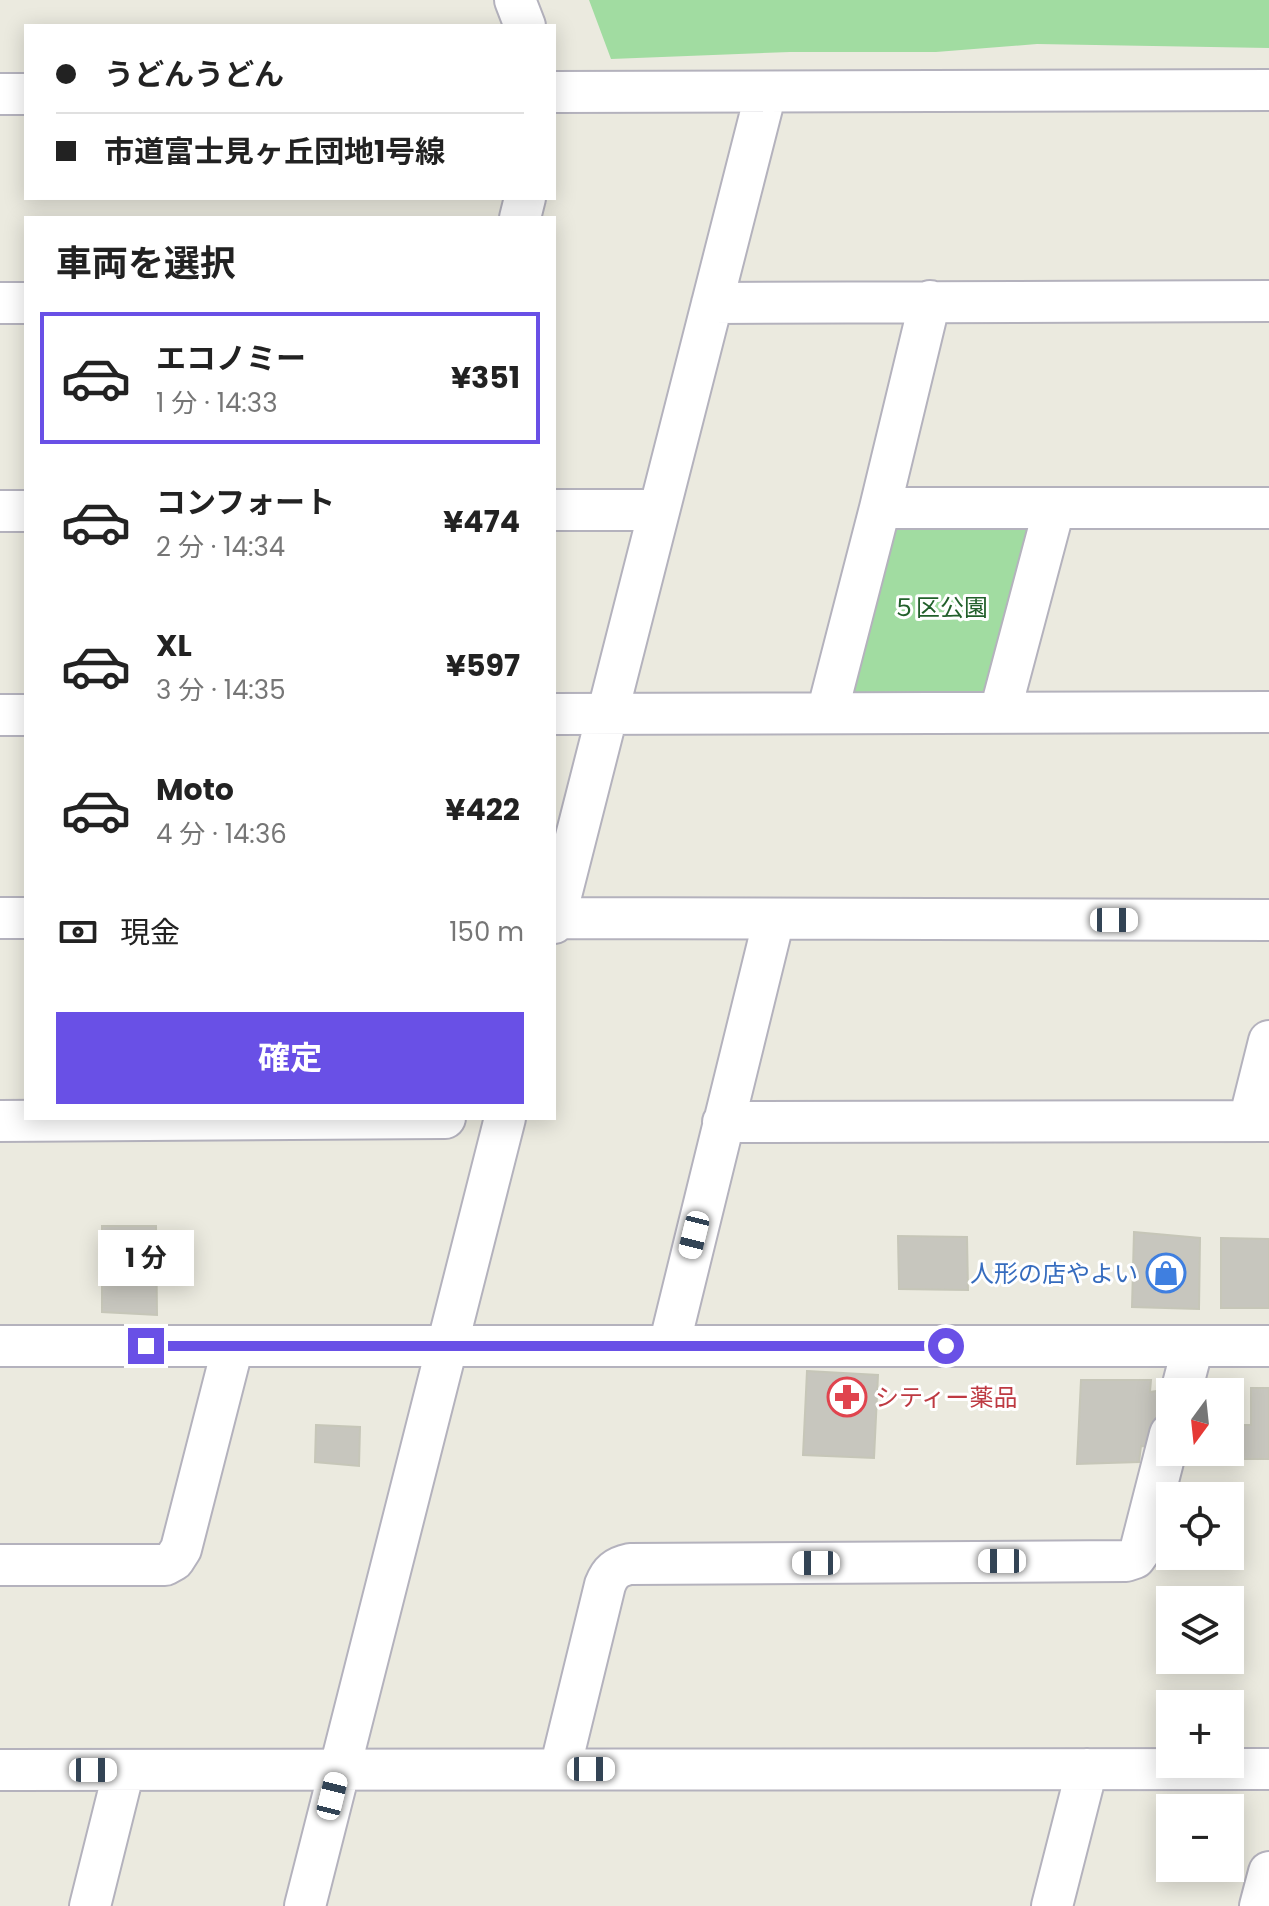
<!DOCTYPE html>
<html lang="ja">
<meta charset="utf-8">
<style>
body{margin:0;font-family:Poppins,"Noto Sans JP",sans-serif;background:#f6f6f6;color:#222;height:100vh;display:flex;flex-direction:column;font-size:30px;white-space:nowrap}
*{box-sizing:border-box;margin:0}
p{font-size:26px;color:#767676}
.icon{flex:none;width:44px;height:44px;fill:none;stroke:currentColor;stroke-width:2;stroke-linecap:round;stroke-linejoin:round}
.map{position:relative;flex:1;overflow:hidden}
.drawer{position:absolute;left:24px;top:216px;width:532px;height:904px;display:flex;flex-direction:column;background:#fff;border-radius:0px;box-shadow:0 4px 20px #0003}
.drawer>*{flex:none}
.hud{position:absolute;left:24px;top:24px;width:532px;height:176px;border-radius:0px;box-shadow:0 4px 20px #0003;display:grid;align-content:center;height:176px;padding:0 32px;background:#fff}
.needle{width:52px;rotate:195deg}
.fabs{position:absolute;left:1156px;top:1378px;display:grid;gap:16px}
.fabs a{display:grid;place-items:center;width:88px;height:88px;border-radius:0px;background:#fff;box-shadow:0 4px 20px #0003;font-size:40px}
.end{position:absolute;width:36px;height:36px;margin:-18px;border:10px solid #6950e6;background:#fff;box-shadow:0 0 0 4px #fff}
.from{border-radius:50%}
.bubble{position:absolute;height:56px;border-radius:0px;background:#fff;box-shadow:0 4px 20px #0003;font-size:26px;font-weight:700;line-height:56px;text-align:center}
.car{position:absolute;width:24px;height:48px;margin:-24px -12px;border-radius:10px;box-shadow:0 0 6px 2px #0007;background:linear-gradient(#fff 24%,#345 0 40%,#fff 0 76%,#345 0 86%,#fff 0)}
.hud b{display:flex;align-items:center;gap:28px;height:76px;font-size:30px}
.hud b+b{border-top:2px solid #e0e0e0}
.hud i{width:20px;height:20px;background:#222}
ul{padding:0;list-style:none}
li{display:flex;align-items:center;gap:24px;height:132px;margin:0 16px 12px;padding:0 16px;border:4px solid transparent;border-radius:0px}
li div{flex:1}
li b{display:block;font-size:30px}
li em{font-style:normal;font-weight:700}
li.on{border-color:#6950e6}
li>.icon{width:72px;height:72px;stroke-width:1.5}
h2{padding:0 32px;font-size:36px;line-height:96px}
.pay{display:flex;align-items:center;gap:20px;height:88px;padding:0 32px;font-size:30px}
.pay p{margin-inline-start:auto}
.primary-button{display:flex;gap:16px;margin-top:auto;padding:16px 32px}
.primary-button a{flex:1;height:92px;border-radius:0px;background:#6950e6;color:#fff;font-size:32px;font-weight:700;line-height:92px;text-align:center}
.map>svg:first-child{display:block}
</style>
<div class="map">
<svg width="1269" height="1906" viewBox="0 0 1269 1906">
<rect width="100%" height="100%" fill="#ebeadf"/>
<path fill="#a1dca1" d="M 589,0 L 1269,0 L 1269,48 L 1037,44 L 936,52 L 790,52 L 611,59 Z
M 904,516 L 1029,526 L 986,690 L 974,699 L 861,697 L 851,690 L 890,528 Z"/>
<path fill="#c7c6be" stroke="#c6c6b8" stroke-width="2" d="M 102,1226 L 156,1226 L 157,1315 L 102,1312 Z
M 1134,1232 L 1200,1238 L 1199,1309 L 1132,1307 Z
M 898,1236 L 967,1237 L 968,1290 L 899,1289 Z
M 1221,1238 L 1269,1239 L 1269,1308 L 1221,1308 Z
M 807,1371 L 878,1375 L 874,1458 L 803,1455 Z
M 1081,1380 L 1151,1380 L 1150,1392 L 1163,1390 L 1153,1447 L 1141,1446 L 1139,1462 L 1077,1464 Z
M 1251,1388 L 1269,1388 L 1269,1459 L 1226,1459 L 1226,1452 L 1230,1452 L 1230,1425 L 1251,1425 Z
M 316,1425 L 360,1427 L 359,1466 L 315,1462 Z"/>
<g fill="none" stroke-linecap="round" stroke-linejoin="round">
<g stroke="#b4b2bd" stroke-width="44">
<path id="minor" d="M 515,0 L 525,26
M 554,92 L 1269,90
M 0,94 L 26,94
M 520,218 L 525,198
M 0,303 L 26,303
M 712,303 L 1269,301
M 880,508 L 1269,508
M 554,510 L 659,510
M 0,511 L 26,511
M 1000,712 L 1054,509
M 827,713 L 880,508 L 930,301
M 554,714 L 1269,712
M 0,715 L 26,715
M 0,918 L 26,918
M 555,918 L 1269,920
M 554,923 L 766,92
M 0,1121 L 445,1118
M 1249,1121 L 1269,1041
M 723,1122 L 1269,1121
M 0,1346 L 1269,1346
M 669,1346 L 774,919
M 1181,1392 L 1193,1346
M 0,1565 L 165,1565 L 174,1560 L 181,1549 L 233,1346
M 560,1769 L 605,1585 C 610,1572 616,1567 630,1564 L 1126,1561 L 1135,1558 L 1140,1551 L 1170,1434
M 0,1770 L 1269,1769
M 90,1906 L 124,1770
M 305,1906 L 505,1118
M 1052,1906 L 1087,1769
M 1260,1906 L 1269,1872"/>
</g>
<use href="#minor" stroke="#fff" stroke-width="40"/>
</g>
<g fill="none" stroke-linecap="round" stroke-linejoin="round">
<path stroke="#6950e6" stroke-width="10" d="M 146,1346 L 946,1346"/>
</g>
<defs>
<g id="shop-ring" transform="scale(2)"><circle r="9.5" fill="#fff" stroke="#3f7fe0" stroke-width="1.5"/><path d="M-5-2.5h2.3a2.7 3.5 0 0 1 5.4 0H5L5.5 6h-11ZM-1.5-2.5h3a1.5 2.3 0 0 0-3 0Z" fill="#3f7fe0"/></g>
<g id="pharmacy-ring" transform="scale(2)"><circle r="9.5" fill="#fff" stroke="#e0444e" stroke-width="1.5"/><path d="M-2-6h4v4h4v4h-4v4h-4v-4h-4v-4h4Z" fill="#e0444e"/></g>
</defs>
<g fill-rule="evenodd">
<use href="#shop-ring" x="1166" y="1273"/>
<use href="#pharmacy-ring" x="847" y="1397"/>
</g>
<g text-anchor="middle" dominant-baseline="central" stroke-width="6" stroke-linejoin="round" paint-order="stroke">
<g font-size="24" fill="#22602b" stroke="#fff">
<text x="940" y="607">５区公園</text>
</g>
<g font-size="24" fill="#366cbe" stroke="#fff" text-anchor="end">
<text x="1138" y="1273">人形の店やよい</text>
</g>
<g font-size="24" fill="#be3a42" stroke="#fff" text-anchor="start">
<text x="875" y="1397">シティー薬品</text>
</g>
</g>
</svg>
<div class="fabs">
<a><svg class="needle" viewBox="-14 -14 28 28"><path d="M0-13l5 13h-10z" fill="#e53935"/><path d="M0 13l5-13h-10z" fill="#767676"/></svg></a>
<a><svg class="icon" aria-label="locate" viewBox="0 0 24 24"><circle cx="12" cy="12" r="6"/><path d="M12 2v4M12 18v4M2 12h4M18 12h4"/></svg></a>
<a><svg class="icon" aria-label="layers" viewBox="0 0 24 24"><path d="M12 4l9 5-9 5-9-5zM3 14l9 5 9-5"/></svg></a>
<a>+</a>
<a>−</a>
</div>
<i class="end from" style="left:946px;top:1346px"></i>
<i class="end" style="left:146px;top:1346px"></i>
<div class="bubble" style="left:98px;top:1230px;width:96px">1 分</div>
<i class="car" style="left:1114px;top:920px;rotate:90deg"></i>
<i class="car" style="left:694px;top:1235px;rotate:194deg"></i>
<i class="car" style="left:1002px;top:1561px;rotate:270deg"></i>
<i class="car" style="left:816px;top:1563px;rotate:270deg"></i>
<i class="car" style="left:591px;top:1769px;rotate:90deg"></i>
<i class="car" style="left:93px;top:1770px;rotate:90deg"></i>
<i class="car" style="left:332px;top:1796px;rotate:14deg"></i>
<div class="hud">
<b><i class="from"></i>うどんうどん</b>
<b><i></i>市道富士見ヶ丘団地1号線</b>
</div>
<section class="drawer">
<h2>車両を選択</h2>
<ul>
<li class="on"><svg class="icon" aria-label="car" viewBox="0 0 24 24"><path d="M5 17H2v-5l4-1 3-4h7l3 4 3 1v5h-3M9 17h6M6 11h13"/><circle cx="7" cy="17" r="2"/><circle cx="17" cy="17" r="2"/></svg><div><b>エコノミー</b><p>1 分 · 14:33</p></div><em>¥351</em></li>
<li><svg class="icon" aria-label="car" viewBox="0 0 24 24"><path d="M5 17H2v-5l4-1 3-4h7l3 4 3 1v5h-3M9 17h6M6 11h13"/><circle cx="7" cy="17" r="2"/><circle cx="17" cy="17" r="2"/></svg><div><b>コンフォート</b><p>2 分 · 14:34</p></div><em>¥474</em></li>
<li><svg class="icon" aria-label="car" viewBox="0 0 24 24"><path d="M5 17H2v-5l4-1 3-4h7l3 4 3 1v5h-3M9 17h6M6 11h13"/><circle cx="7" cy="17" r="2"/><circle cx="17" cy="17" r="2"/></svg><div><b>XL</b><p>3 分 · 14:35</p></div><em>¥597</em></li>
<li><svg class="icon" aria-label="car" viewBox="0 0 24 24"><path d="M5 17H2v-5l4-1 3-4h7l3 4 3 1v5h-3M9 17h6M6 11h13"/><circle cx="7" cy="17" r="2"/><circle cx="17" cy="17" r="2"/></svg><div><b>Moto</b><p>4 分 · 14:36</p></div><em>¥422</em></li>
</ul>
<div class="pay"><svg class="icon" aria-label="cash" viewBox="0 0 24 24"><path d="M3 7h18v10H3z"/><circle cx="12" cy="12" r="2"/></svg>現金<p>150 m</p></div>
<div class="primary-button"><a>確定</a></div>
</section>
</div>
